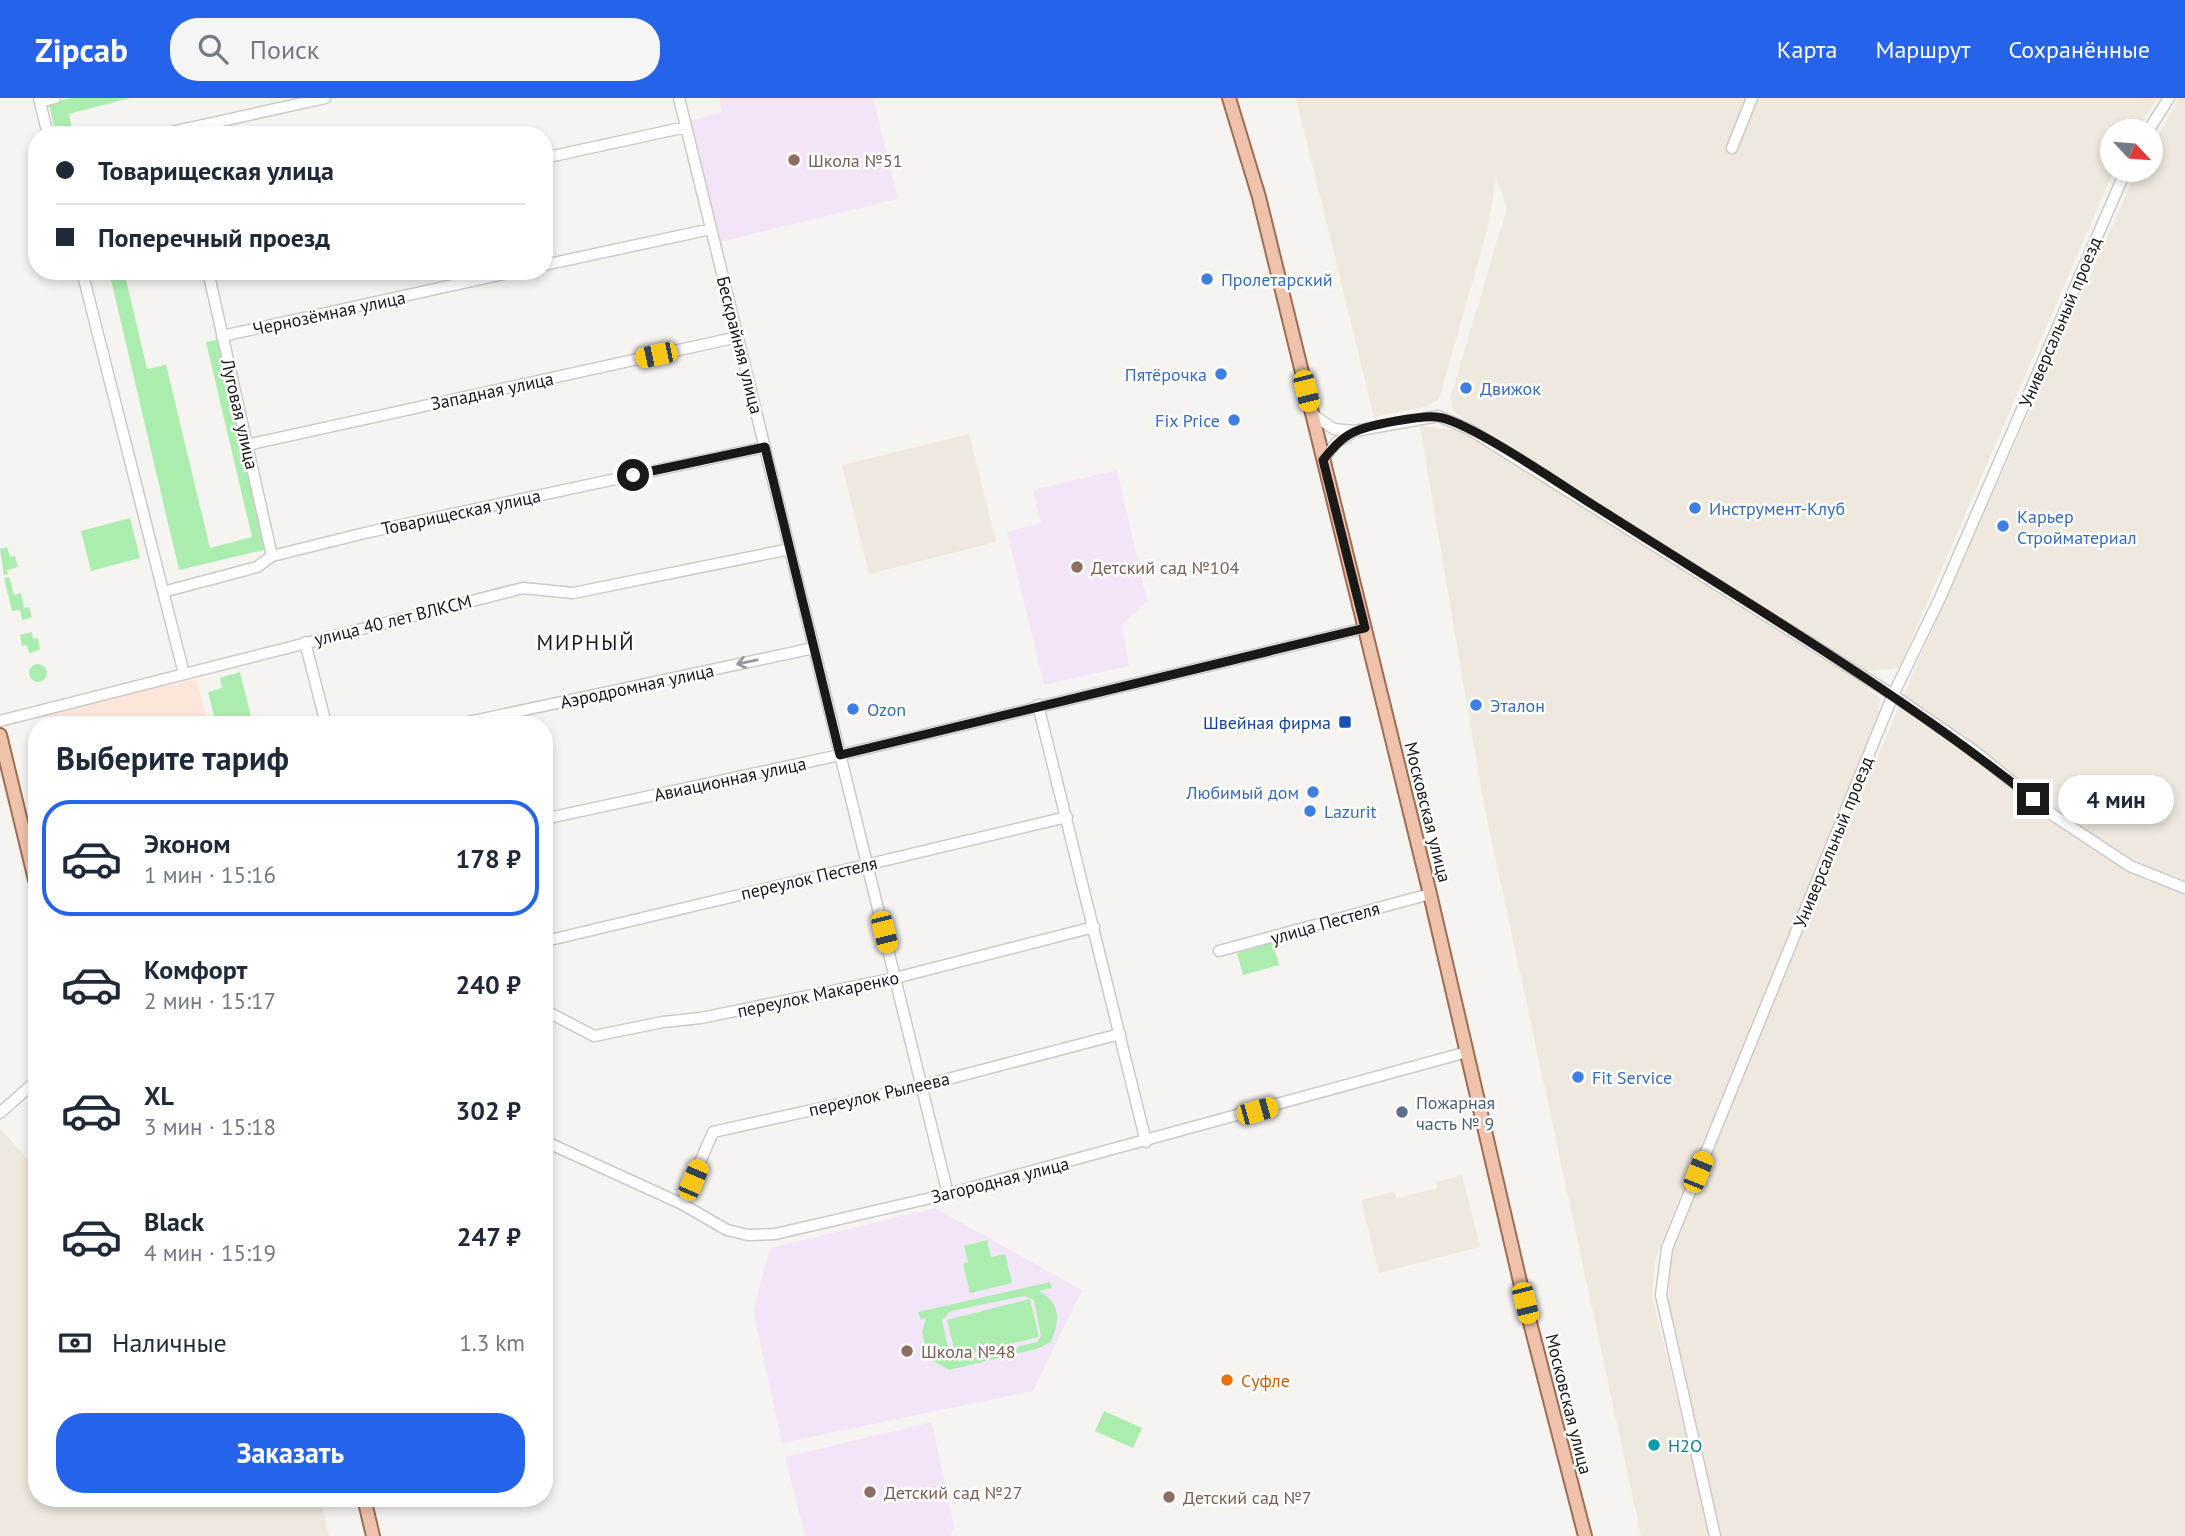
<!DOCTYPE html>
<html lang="ru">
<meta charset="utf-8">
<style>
body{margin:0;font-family:"PT Sans",sans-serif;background:#f6f6f7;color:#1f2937;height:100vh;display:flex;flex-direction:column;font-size:26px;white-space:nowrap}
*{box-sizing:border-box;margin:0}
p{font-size:23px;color:#747a83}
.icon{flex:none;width:38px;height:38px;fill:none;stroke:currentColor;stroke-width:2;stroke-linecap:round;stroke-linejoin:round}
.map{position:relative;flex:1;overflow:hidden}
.drawer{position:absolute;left:28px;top:618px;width:525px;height:791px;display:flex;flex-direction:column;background:#fff;border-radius:28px;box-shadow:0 4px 10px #0003}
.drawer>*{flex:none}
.top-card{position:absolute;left:28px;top:28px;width:525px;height:154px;border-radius:28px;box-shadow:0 4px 10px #0003;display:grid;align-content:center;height:154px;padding:0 28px;background:#fff}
.needle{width:46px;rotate:116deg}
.tools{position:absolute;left:2100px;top:21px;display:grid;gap:14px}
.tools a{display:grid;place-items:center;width:63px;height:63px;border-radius:50%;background:#fff;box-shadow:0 4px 10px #0003;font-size:35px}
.end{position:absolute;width:32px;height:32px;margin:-16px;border:9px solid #1a1918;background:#fff;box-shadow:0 0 0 4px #fff}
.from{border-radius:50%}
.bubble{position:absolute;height:49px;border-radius:24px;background:#fff;box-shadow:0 4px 10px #0003;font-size:23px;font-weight:600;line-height:49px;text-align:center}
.car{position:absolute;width:21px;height:42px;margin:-21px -10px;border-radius:9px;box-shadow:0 0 5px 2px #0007;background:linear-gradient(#f5c518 24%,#345 0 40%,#f5c518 0 76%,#345 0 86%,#f5c518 0)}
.top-card b{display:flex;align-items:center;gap:24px;height:66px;font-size:26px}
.top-card b+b{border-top:2px solid #e0e1e3}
.top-card i{width:18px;height:18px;background:#1f2937}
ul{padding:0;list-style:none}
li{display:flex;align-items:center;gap:21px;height:116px;margin:0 14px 10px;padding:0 14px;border:4px solid transparent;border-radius:28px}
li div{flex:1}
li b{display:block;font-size:26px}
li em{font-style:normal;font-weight:600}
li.active{border-color:#2563eb}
li>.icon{width:63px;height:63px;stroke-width:1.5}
h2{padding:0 28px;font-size:32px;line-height:84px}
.pay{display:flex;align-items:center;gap:18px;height:77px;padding:0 28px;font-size:26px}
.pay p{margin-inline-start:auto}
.cta{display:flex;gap:14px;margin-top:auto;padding:14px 28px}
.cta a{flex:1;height:80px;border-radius:28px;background:#2563eb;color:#fff;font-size:28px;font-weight:600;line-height:80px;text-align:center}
header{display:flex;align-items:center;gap:42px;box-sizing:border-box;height:98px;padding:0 35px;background:#2563eb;color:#fff}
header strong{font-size:33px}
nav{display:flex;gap:38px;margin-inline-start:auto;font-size:24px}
.search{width:490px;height:63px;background:#f6f6f7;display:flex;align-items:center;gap:18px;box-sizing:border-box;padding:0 24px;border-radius:28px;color:#747a83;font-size:26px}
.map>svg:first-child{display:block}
</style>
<header>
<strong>Zipcab</strong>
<div class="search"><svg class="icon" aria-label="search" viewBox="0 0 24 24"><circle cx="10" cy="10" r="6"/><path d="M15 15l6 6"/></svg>Поиск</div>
<nav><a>Карта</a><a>Маршрут</a><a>Сохранённые</a></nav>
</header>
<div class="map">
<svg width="2185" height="1438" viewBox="0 0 2185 1438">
<rect width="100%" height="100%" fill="#f6f4f1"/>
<path fill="#fde5db" d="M 197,581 L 207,626 L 46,626 L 43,615 Z"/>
<path fill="#eee8de" d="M 1296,0 L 2157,0 L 2137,33 L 2112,33 L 2114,72 L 1899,570 L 1867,573 L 1454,314 L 1450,301 L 1507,110 L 1496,79 L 1488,129 L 1439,301 L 1428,308 L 1374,319 Z
M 2179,0 L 2185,0 L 2185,1438 L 1720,1438 L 1668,1220 L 1671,1149 L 1913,575 L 2130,88 L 2139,72 L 2151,72 L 2151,51 Z
M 1420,328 L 1460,333 L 1863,586 L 1880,601 L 1877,625 L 1656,1158 L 1652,1197 L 1710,1438 L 1641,1438 L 1483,702 Z
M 969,336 L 996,444 L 869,476 L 842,367 Z
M 0,1030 L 37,1072 L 37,1400 L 320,1400 L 329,1438 L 0,1438 Z
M 1462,1077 L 1480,1149 L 1379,1175 L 1361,1102 L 1394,1094 L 1397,1100 L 1437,1090 L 1436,1084 Z"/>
<path fill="#f3e5f8" d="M 719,0 L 873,0 L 898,101 L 720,144 L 691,22 L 722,14 Z
M 1117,372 L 1147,503 L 1122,527 L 1129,568 L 1044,587 L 1007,434 L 1041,425 L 1033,392 Z
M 935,1110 L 1082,1192 L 1033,1293 L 782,1345 L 753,1213 L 770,1150 Z
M 932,1324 L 954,1429 L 950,1438 L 805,1438 L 785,1359 Z"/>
<path fill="#abedaf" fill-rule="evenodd" d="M 71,0 L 130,0 L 69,16 L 73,37 L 56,37 L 49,6 Z
M 109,173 L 124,173 L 147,271 L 166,267 L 210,450 L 252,439 L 206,244 L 218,242 L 268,451 L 179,472 Z
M 130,420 L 140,460 L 91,473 L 81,433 Z
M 7,449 L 10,459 L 15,458 L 18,469 L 7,472 L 8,476 L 4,477 L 0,451 Z
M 9,479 L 14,497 L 21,495 L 24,510 L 29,509 L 32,519 L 22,522 L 20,512 L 12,513 L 4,480 Z
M 32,534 L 33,541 L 38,540 L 40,552 L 29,555 L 27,547 L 22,548 L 20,537 Z
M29 575a9 9 0 1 1 18 0a9 9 0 1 1-18 0Z
M 240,574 L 253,626 L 216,626 L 208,594 L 222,590 L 220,580 Z
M 1273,845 L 1279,867 L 1243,877 L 1237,855 Z
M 987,1142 L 991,1159 L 1005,1156 L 1012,1185 L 970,1195 L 963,1166 L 968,1164 L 964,1148 Z
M 1050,1184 L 1052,1190 L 1039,1193 C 1061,1205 1060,1222 1051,1244 L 1037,1251 L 949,1272 L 928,1260 L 922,1234 L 926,1220 L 921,1222 L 918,1214 ZM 1024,1198 L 1034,1202 L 1041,1238 L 1037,1244 L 959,1263 L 950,1259 L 942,1222 L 951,1213 Z
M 1030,1201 L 1039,1239 L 956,1259 L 947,1222 Z
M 1104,1313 L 1142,1330 L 1133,1350 L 1095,1333 Z"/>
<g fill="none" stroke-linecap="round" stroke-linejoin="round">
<g stroke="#cccac7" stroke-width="13">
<path id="minor" d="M 39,0 L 48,37
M 679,0 L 948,1096
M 40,4 L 55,0
M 2148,33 L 2169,0
M 158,37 L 325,0
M 1732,50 L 1752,0
M 544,60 L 686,29
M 544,167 L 711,131
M 82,173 L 184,576
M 208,173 L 272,458
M 222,238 L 517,173
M 1312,316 L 1334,331 L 1355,333 L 1438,318 L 1469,331 L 1893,597 L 1973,652 L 2053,717 L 2130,768 L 2185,790
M 247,347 L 738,239
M 1323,362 L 1336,345 L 1355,333
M 163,494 L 257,469 L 272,458 L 369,434 L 765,349
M 305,544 L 326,626
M 1038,607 L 1146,1044
M 0,623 L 523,490 L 573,495 L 790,451
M 459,626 L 814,550
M 544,721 L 840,657 L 1365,530
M 550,842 L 1067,719
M 1219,853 L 1430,796
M 544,912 L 594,938 L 663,924 L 701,920 L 895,880 L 1094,829
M 0,1015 L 37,982
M 544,1043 L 682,1106 L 727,1132 L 748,1137 L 775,1136 L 948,1096 L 1467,954
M 682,1106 L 713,1034 L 921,988 L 1120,936
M 1715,1438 L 1661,1197 L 1667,1150 L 1893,597 L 1940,500 L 2126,72"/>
</g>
<g stroke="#9e6d54" stroke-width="16">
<path id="major" d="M 1229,0 L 1259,99 L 1430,796 L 1525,1205 L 1585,1438
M 0,637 L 37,790
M 364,1400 L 373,1438"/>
</g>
<use href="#minor" stroke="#fff" stroke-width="10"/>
<use href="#major" stroke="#efc2ac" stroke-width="12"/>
</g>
<defs><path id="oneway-shaft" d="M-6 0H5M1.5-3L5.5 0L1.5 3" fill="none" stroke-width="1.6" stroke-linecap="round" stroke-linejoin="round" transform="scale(1.75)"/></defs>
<use stroke="#989897" href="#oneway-shaft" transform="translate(747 564) rotate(168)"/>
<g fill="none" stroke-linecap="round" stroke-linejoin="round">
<path stroke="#1a1918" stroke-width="9" d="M 633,377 L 765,349 L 840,657 L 1365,530 L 1323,362 C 1332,351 1341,340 1354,334 C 1368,327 1422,317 1437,319 C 1468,322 1567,391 1598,410 C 1745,504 1896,592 2033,701"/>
</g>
<g fill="#8d6e63" stroke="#fff" stroke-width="2.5">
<circle cx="794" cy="62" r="7"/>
<circle cx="1077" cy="469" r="7"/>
<circle cx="907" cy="1253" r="7"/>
<circle cx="870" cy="1394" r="7"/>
<circle cx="1169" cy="1399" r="7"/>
</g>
<g fill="#3f7fe0" stroke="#fff" stroke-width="2.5">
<circle cx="1207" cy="181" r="7"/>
<circle cx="1221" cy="276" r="7"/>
<circle cx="1466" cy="290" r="7"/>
<circle cx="1234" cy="322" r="7"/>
<circle cx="1695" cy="410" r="7"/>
<circle cx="2003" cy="428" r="7"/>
<circle cx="1476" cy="607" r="7"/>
<circle cx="853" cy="611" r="7"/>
<circle cx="1313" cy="694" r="7"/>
<circle cx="1310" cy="713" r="7"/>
<circle cx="1578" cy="979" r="7"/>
</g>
<rect fill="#1a4fb4" stroke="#fff" stroke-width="2.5" x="1338" y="617" width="14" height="14" rx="3.5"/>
<circle fill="#5c6f8a" stroke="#fff" stroke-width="2.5" cx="1402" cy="1014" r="7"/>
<circle fill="#e8710a" stroke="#fff" stroke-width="2.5" cx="1227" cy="1282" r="7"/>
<circle fill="#0f9aa8" stroke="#fff" stroke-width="2.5" cx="1654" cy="1347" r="7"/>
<g text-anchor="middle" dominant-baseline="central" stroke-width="5" stroke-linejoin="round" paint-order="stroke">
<g font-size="18" fill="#785e54" stroke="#fff" text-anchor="start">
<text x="808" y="62">Школа №51</text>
<text x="1091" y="469">Детский сад №104</text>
<text x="921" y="1253">Школа №48</text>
<text x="884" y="1394">Детский сад №27</text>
<text x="1183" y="1399">Детский сад №7</text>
</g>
<g font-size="18" fill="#366cbe" stroke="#fff" text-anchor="start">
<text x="1221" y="181">Пролетарский</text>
<text x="1207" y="276" text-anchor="end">Пятёрочка</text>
<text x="1480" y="290">Движок</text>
<text x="1220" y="322" text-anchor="end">Fix Price</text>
<text x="1709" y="410">Инструмент-Клуб</text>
<text x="2017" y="418">Карьер<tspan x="2017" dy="21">Стройматериал</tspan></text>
<text x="1490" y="607">Эталон</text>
<text x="867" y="611">Ozon</text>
<text x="1299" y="694" text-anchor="end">Любимый дом</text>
<text x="1324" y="713">Lazurit</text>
<text x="1592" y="979">Fit Service</text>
</g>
<g font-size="18" fill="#1a1918" stroke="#fff">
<text transform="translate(329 215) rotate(-12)">Чернозёмная улица</text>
<text transform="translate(2060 224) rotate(-67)">Универсальный проезд</text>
<text transform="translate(740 247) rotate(76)">Бескрайняя улица</text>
<text transform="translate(492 293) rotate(-12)">Западная улица</text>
<text transform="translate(240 316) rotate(77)">Луговая улица</text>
<text transform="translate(461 414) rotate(-12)">Товарищеская улица</text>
<text transform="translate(393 522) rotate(-14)">улица 40 лет ВЛКСМ</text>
<text transform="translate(637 588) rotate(-12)">Аэродромная улица</text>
<text transform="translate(730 681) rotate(-12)">Авиационная улица</text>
<text transform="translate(1428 714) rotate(76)">Московская улица</text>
<text transform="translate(1833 744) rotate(-68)">Универсальный проезд</text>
<text transform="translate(809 780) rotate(-13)">переулок Пестеля</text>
<text transform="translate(1325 825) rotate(-16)">улица Пестеля</text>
<text transform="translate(818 896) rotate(-12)">переулок Макаренко</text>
<text transform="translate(879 996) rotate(-13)">переулок Рылеева</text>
<text transform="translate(1000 1082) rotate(-14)">Загородная улица</text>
<text transform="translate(1569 1306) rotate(76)">Московская улица</text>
</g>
<g font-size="18" fill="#164399" stroke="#fff" text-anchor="end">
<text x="1331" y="624">Швейная фирма</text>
</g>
<g font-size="18" fill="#4e5e75" stroke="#fff" text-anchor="start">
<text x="1416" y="1004">Пожарная<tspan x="1416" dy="21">часть № 9</tspan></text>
</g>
<g font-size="18" fill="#c56008" stroke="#fff" text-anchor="start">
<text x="1241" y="1282">Суфле</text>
</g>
<g font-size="18" fill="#0d838f" stroke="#fff" text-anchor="start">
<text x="1668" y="1347">Н2О</text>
</g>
<g font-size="21" letter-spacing="2" fill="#1a1918" stroke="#fff">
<text x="586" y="544">МИРНЫЙ</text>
</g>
</g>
</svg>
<div class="tools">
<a><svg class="needle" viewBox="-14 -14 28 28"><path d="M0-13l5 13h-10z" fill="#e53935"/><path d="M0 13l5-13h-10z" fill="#747a83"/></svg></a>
</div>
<i class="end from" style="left:633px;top:377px"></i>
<i class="end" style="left:2033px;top:701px"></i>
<div class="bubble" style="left:2058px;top:677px;width:116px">4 мин</div>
<i class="car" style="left:656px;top:257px;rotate:258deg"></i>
<i class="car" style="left:1306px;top:293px;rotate:166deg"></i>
<i class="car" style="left:884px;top:834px;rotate:166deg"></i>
<i class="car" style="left:1257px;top:1013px;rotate:74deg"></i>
<i class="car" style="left:1698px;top:1074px;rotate:22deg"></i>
<i class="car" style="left:693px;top:1082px;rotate:23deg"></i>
<i class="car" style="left:1525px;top:1205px;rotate:166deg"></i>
<div class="top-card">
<b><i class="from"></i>Товарищеская улица</b>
<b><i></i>Поперечный проезд</b>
</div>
<section class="drawer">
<h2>Выберите тариф</h2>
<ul>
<li class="active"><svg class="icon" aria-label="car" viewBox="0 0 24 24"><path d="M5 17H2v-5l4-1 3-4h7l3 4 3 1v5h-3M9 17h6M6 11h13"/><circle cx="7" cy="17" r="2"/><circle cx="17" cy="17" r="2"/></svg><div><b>Эконом</b><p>1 мин · 15:16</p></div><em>178 ₽</em></li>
<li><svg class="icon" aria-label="car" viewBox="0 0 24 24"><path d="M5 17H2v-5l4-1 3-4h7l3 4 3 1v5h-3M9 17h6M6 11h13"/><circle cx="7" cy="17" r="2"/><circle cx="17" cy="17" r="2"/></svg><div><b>Комфорт</b><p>2 мин · 15:17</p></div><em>240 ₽</em></li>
<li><svg class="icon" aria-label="car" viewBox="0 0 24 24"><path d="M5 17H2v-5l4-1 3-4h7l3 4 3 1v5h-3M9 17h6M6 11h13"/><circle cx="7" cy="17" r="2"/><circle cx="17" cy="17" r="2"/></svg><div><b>XL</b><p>3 мин · 15:18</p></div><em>302 ₽</em></li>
<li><svg class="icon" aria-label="car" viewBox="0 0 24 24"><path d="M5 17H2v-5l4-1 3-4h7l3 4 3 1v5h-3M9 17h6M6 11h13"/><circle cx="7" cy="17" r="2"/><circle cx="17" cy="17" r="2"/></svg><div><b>Black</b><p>4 мин · 15:19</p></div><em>247 ₽</em></li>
</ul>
<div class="pay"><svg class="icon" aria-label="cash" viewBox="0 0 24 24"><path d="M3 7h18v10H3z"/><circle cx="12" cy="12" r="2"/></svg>Наличные<p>1.3 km</p></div>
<div class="cta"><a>Заказать</a></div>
</section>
</div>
